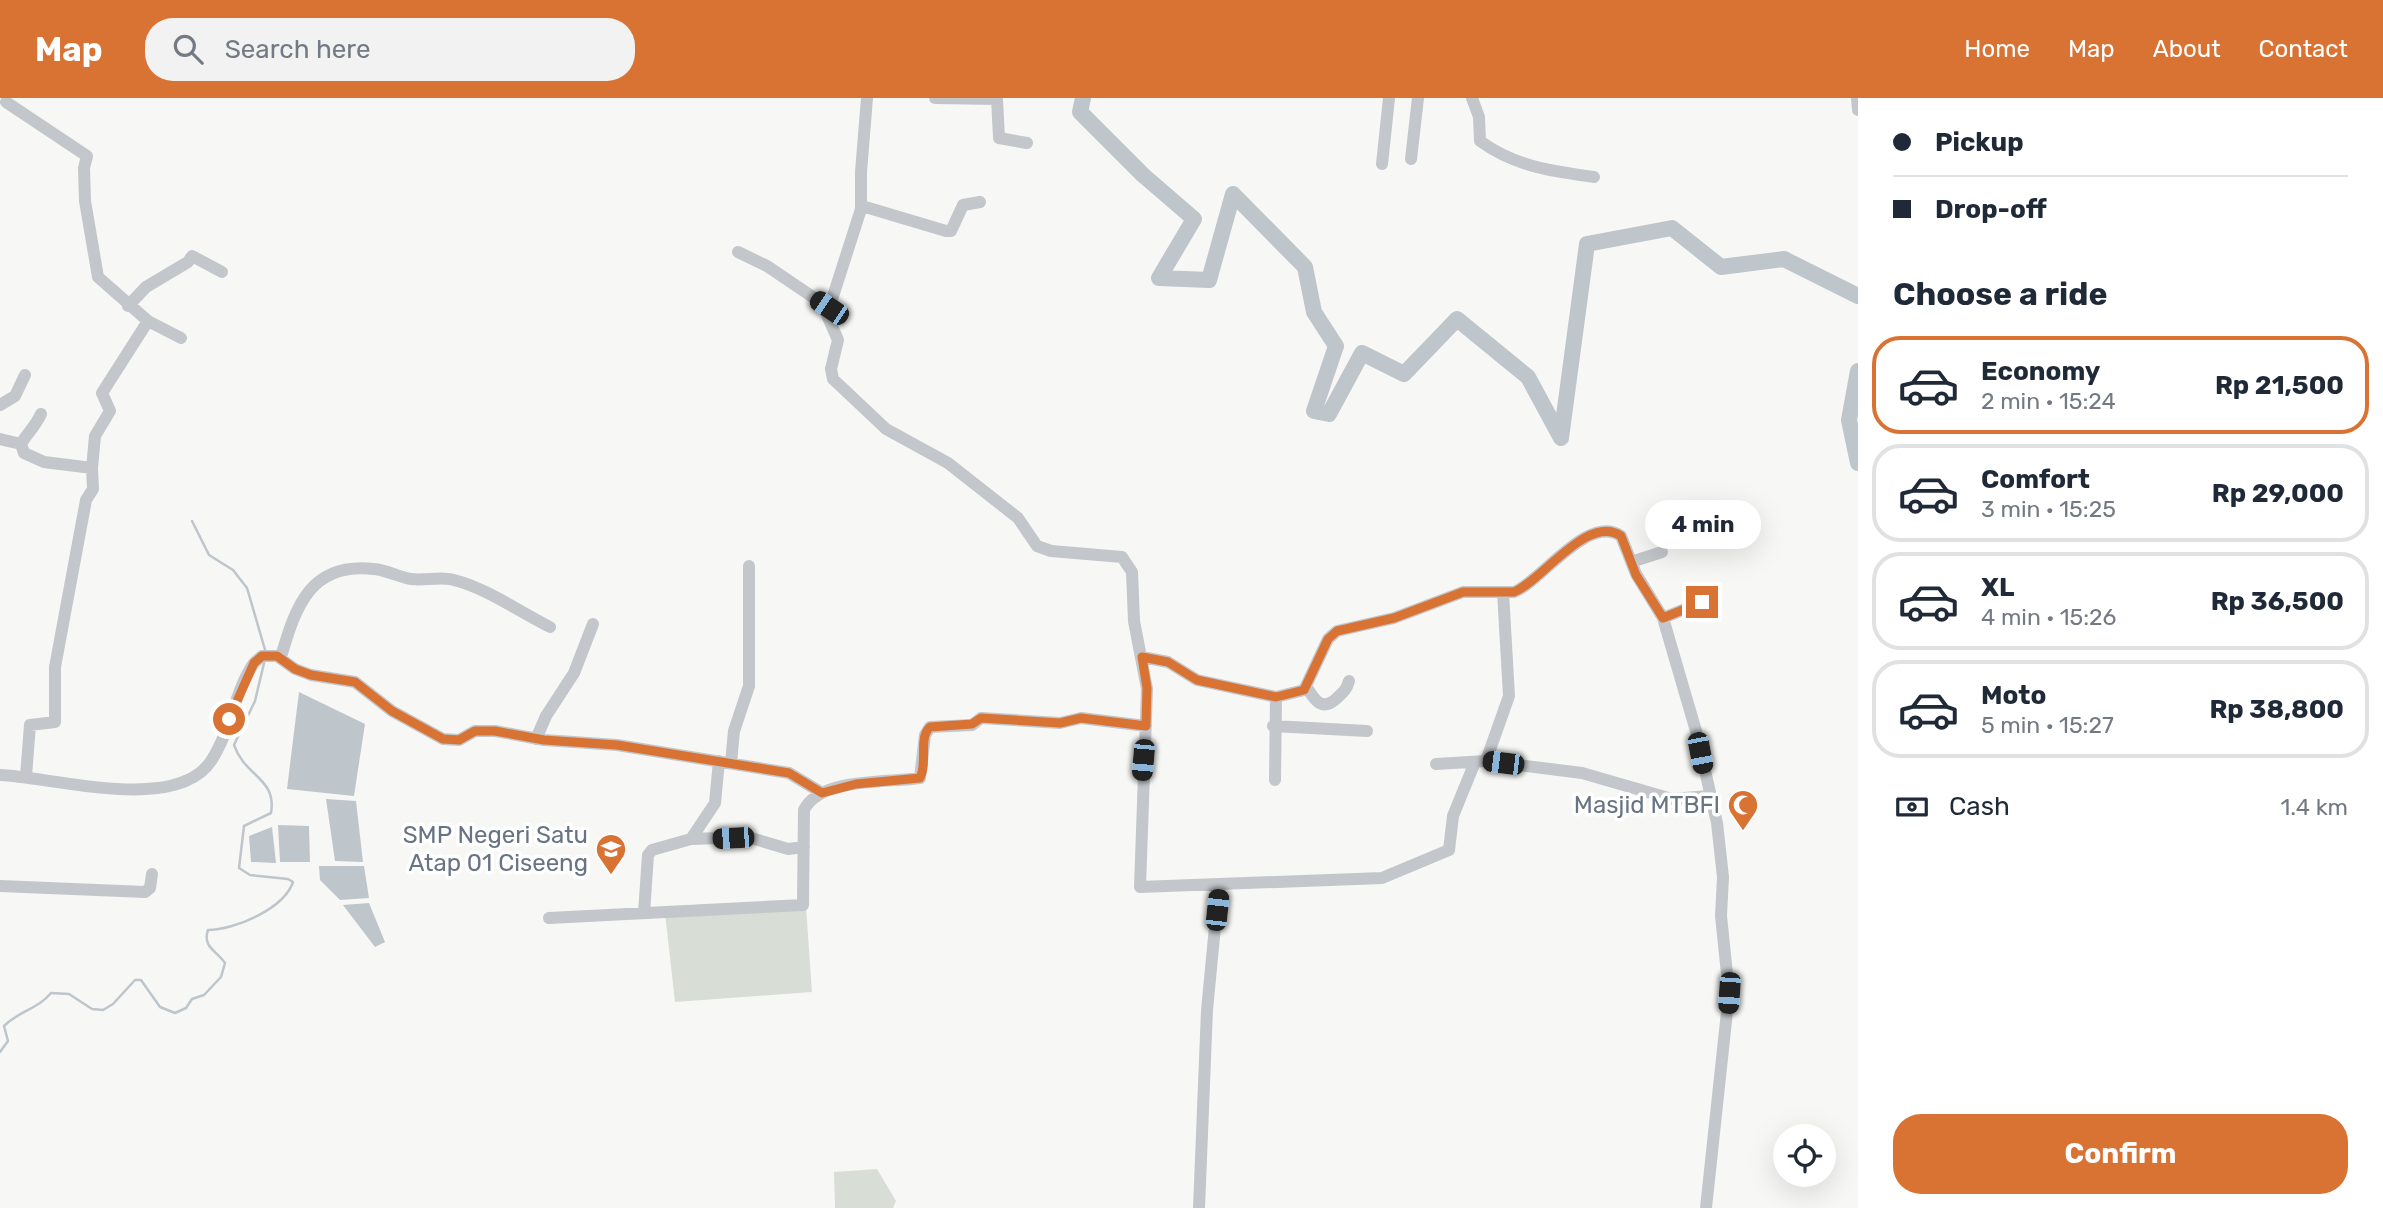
<!DOCTYPE html>
<meta charset="utf-8">
<style>
body{margin:0;font-family:Rubik,sans-serif;background:#f2f2f3;color:#1f2937;height:100vh;display:flex;flex-direction:column;font-size:26px;white-space:nowrap}
*{box-sizing:border-box;margin:0}
p{font-size:23px;color:#747a83}
.icon{flex:none;width:38px;height:38px;fill:none;stroke:currentColor;stroke-width:2;stroke-linecap:round;stroke-linejoin:round}
.map{position:relative;flex:1;overflow:hidden}
.sheet{display:flex;flex-direction:column;background:#fff;width:525px}
.sheet>*{flex:none}
.banner{display:grid;align-content:center;height:154px;padding:0 35px;background:#fff}
.controls{position:absolute;left:1773px;top:1026px;display:grid;gap:14px}
.controls a{display:grid;place-items:center;width:63px;height:63px;border-radius:50%;background:#fff;box-shadow:0 7px 28px #0002;font-size:35px}
.end{position:absolute;width:32px;height:32px;margin:-16px;border:9px solid #d97334;background:#fff;box-shadow:0 0 0 4px #fff}
.from{border-radius:50%}
.bubble{position:absolute;height:49px;border-radius:24px;background:#fff;box-shadow:0 7px 28px #0002;font-size:23px;font-weight:700;line-height:49px;text-align:center}
.car{position:absolute;width:21px;height:42px;margin:-21px -10px;border-radius:9px;box-shadow:0 0 5px 2px #0007;background:linear-gradient(#222 24%,#8ab4d8 0 40%,#222 0 76%,#8ab4d8 0 86%,#222 0)}
.banner b{display:flex;align-items:center;gap:24px;height:66px;font-size:26px}
.banner b+b{border-top:2px solid #e0e1e3}
.banner i{width:18px;height:18px;background:#1f2937}
ul{padding:0;list-style:none}
li{display:flex;align-items:center;gap:21px;height:98px;margin:0 14px 10px;padding:0 21px;border:4px solid #e0e1e3;border-radius:28px}
li div{flex:1}
li b{display:block;font-size:26px}
li em{font-style:normal;font-weight:700}
li.current{border-color:#d97334}
li>.icon{width:63px;height:63px;stroke-width:1.5}
h2{padding:0 35px;font-size:32px;line-height:84px}
.pay{display:flex;align-items:center;gap:18px;height:77px;padding:0 35px;font-size:26px}
.pay p{margin-inline-start:auto}
.button{display:flex;gap:14px;margin-top:auto;padding:14px 35px}
.button a{flex:1;height:80px;border-radius:28px;background:#d97334;color:#fff;font-size:28px;font-weight:700;line-height:80px;text-align:center}
header{display:flex;align-items:center;gap:42px;box-sizing:border-box;height:98px;padding:0 35px;background:#d97334;color:#fff}
header strong{font-size:33px}
nav{display:flex;gap:38px;margin-inline-start:auto;font-size:24px}
.search{width:490px;height:63px;background:#f2f2f3;display:flex;align-items:center;gap:18px;box-sizing:border-box;padding:0 24px;border-radius:28px;color:#747a83;font-size:26px}
main{display:flex;flex:1;min-height:0}
.map>svg:first-child{display:block}
</style>
<header>
<strong>Map</strong>
<div class="search"><svg class="icon" aria-label="search" viewBox="0 0 24 24"><circle cx="10" cy="10" r="6"/><path d="M15 15l6 6"/></svg>Search here</div>
<nav><a>Home</a><a>Map</a><a>About</a><a>Contact</a></nav>
</header>
<main>
<div class="map">
<svg width="1858" height="1110" viewBox="0 0 1858 1110">
<rect width="100%" height="100%" fill="#f7f8f5"/>
<path fill="#d8ded6" d="M 806,809 L 812,894 L 675,904 L 665,815 Z
M 877,1071 L 896,1103 L 893,1110 L 835,1110 L 834,1074 Z"/>
<path fill="#bec5cb" d="M 299,594 L 365,626 L 354,698 L 287,691 Z
M 326,701 L 356,703 L 363,764 L 335,763 Z
M 278,727 L 309,728 L 310,764 L 280,764 Z
M 272,729 L 276,765 L 251,764 L 249,738 Z
M 319,768 L 364,768 L 369,800 L 340,802 L 320,782 Z
M 369,805 L 385,844 L 375,849 L 343,807 Z"/>
<g fill="none" stroke-linecap="round" stroke-linejoin="round">
<path stroke="#bec5cb" stroke-width="2.5" d="M 192,423 L 209,457 L 233,472 L 247,490 L 266,555
M 0,954 L 8,943 L 4,928 C 19,913 38,911 51,895 L 69,896 L 92,911 L 103,912 L 113,906 L 135,882 L 141,882 L 160,909 L 175,915 L 186,910 L 192,901 L 204,897 L 221,879 L 225,865 C 217,853 202,849 208,832 C 234,832 284,811 293,784 L 288,781 L 250,777 L 239,770 L 244,728 L 271,715 C 277,680 245,679 234,647 L 255,603 L 265,561"/>
<path stroke="#bec5cb" stroke-width="16" d="M 1083,0 L 1080,14 L 1143,77 L 1194,121 L 1159,180 L 1209,182 L 1233,96 L 1305,169 L 1314,214 L 1336,248 L 1314,313 L 1329,316 L 1362,255 L 1404,276 L 1457,221 L 1528,279 L 1561,340 L 1587,146 L 1672,130 L 1721,169 L 1784,161 L 1858,198
M 1858,273 L 1849,322 L 1858,365"/>
<path stroke="#c3c6ca" stroke-width="12" d="M 867,0 L 861,74 L 861,111 L 827,217 L 838,242 L 831,271 L 833,281 L 886,331 L 948,365 L 1018,420 L 1037,448 L 1051,453 L 1122,459 L 1132,474 L 1134,523 L 1147,591 L 1140,789 L 1382,780 L 1449,752 L 1453,718 L 1475,664
M 935,0 L 997,1 L 999,40 L 1027,45
M 1472,0 L 1479,19 L 1480,43 C 1516,69 1552,73 1594,79
M 1857,0 L 1858,12
M 6,4 L 87,58 L 84,70 L 85,103 L 98,179 L 148,223 L 181,240
M 1411,61 L 1418,0
M 1382,66 L 1389,0
M 862,108 L 946,133 L 951,133 L 963,107 L 980,104
M 738,154 L 767,168 L 829,210
M 128,208 L 146,189 L 188,164 L 192,158 L 222,174
M 0,307 L 15,298 L 25,277
M 0,341 L 21,346 L 24,355 L 44,364 L 92,370 L 95,338 L 110,313 L 102,295 L 148,223
M 21,346 C 28,334 35,329 41,316
M 1631,464 L 1662,454
M 1702,504 L 1663,520 L 1696,633 L 1717,725 L 1723,779 L 1721,818 L 1729,895 L 1706,1110
M 281,559 C 296,507 311,464 374,471 C 387,472 398,479 411,481 C 425,483 440,478 454,482 C 486,490 520,514 550,529
M 1142,559 L 1168,564 L 1197,582 L 1276,599 L 1304,592 L 1328,541 L 1337,533 L 1394,520 L 1463,494 L 1514,494 C 1542,483 1588,415 1621,438 L 1636,476 L 1663,520
M 1306,588 C 1314,601 1321,614 1336,601 C 1343,594 1346,593 1349,583
M 1273,628 L 1367,633
M 536,641 L 546,618 L 574,575 L 593,526
M 1486,663 L 1582,675 L 1672,701 L 1709,698
M 731,665 L 734,633 L 749,588 L 749,468
M 1436,666 L 1486,663 L 1509,598 L 1503,494
M 0,677 C 53,679 176,716 211,663 C 231,633 234,594 254,565 L 262,558 L 277,558 L 295,571 L 311,577 L 355,584 L 392,613 L 443,641 L 459,642 L 475,633 L 495,633 L 544,642 L 617,647 L 789,675 L 822,695
M 26,678 L 30,627 L 55,624 L 55,569 L 86,402 L 93,391 L 92,370
M 1275,682 L 1276,599
M 691,741 L 748,739 L 788,751 L 804,749
M 0,788 L 145,794 L 150,790 L 152,776
M 644,815 L 648,757 L 652,752 L 691,741 L 715,705 L 719,663
M 549,820 L 803,807 L 804,712 C 820,679 889,685 920,680 L 925,637 L 930,629 L 972,627 L 981,620 L 1060,625 L 1081,620 L 1146,628
M 1199,1110 L 1207,912 L 1219,787"/>
</g>
<g fill="none" stroke-linecap="round" stroke-linejoin="round">
<path stroke="#d97334" stroke-width="9" d="M 229,621 L 254,565 L 262,558 L 277,558 L 295,571 L 311,577 L 355,584 L 392,613 L 443,641 L 459,642 L 475,633 L 495,633 L 544,642 L 617,647 L 789,675 L 822,695 L 856,686 L 920,680 C 928,665 918,640 930,629 L 972,626 L 981,620 L 1060,625 L 1081,620 L 1146,628 L 1147,590 L 1142,559 L 1168,564 L 1197,582 L 1276,599 L 1304,592 L 1328,541 L 1337,533 L 1394,520 L 1463,494 L 1514,494 C 1542,483 1588,415 1621,438 L 1636,477 L 1663,520 L 1702,504"/>
</g>
<defs>
<g id="mosque-pin" transform="scale(1.575)"><path d="M0 17L-7.5 6A9.5 9.5 0 1 1 7.5 6Z" fill="#d97334" stroke="#fff"/><path d="M3.5-4.9A6 6 0 1 0 3.5 4.9A5 5 0 1 1 3.5-4.9Z" fill="#fff"/></g>
<g id="school-pin" transform="scale(1.575)"><path d="M0 17L-7.5 6A9.5 9.5 0 1 1 7.5 6Z" fill="#d97334" stroke="#fff"/><path d="M0-5L7-2L0 1L-7-2ZM-4 1L0 2.5L4 1V4Q0 6-4 4Z" fill="#fff"/></g>
</defs>
<g fill-rule="evenodd">
<use href="#mosque-pin" x="1743" y="707"/>
<use href="#school-pin" x="611" y="751"/>
</g>
<g text-anchor="middle" dominant-baseline="central" stroke-width="7" stroke-linejoin="round" paint-order="stroke">
<g font-size="24" fill="#687484" stroke="#fff" text-anchor="end">
<text x="1720" y="707">Masjid MTBFI</text>
<text x="588" y="737">SMP Negeri Satu<tspan x="588" dy="28">Atap 01 Ciseeng</tspan></text>
</g>
</g>
</svg>
<div class="controls">
<a><svg class="icon" aria-label="locate" viewBox="0 0 24 24"><circle cx="12" cy="12" r="6"/><path d="M12 2v4M12 18v4M2 12h4M18 12h4"/></svg></a>
</div>
<i class="end from" style="left:229px;top:621px"></i>
<i class="end" style="left:1702px;top:504px"></i>
<div class="bubble" style="left:1645px;top:402px;width:116px">4 min</div>
<i class="car" style="left:829px;top:210px;rotate:304deg"></i>
<i class="car" style="left:1700px;top:655px;rotate:169deg"></i>
<i class="car" style="left:1143px;top:662px;rotate:185deg"></i>
<i class="car" style="left:1503px;top:665px;rotate:277deg"></i>
<i class="car" style="left:733px;top:740px;rotate:267deg"></i>
<i class="car" style="left:1217px;top:812px;rotate:6deg"></i>
<i class="car" style="left:1729px;top:895px;rotate:184deg"></i>
</div>
<section class="sheet">
<div class="banner">
<b><i class="from"></i>Pickup</b>
<b><i></i>Drop-off</b>
</div>
<h2>Choose a ride</h2>
<ul>
<li class="current"><svg class="icon" aria-label="car" viewBox="0 0 24 24"><path d="M5 17H2v-5l4-1 3-4h7l3 4 3 1v5h-3M9 17h6M6 11h13"/><circle cx="7" cy="17" r="2"/><circle cx="17" cy="17" r="2"/></svg><div><b>Economy</b><p>2 min · 15:24</p></div><em>Rp 21,500</em></li>
<li><svg class="icon" aria-label="car" viewBox="0 0 24 24"><path d="M5 17H2v-5l4-1 3-4h7l3 4 3 1v5h-3M9 17h6M6 11h13"/><circle cx="7" cy="17" r="2"/><circle cx="17" cy="17" r="2"/></svg><div><b>Comfort</b><p>3 min · 15:25</p></div><em>Rp 29,000</em></li>
<li><svg class="icon" aria-label="car" viewBox="0 0 24 24"><path d="M5 17H2v-5l4-1 3-4h7l3 4 3 1v5h-3M9 17h6M6 11h13"/><circle cx="7" cy="17" r="2"/><circle cx="17" cy="17" r="2"/></svg><div><b>XL</b><p>4 min · 15:26</p></div><em>Rp 36,500</em></li>
<li><svg class="icon" aria-label="car" viewBox="0 0 24 24"><path d="M5 17H2v-5l4-1 3-4h7l3 4 3 1v5h-3M9 17h6M6 11h13"/><circle cx="7" cy="17" r="2"/><circle cx="17" cy="17" r="2"/></svg><div><b>Moto</b><p>5 min · 15:27</p></div><em>Rp 38,800</em></li>
</ul>
<div class="pay"><svg class="icon" aria-label="cash" viewBox="0 0 24 24"><path d="M3 7h18v10H3z"/><circle cx="12" cy="12" r="2"/></svg>Cash<p>1.4 km</p></div>
<div class="button"><a>Confirm</a></div>
</section>
</main>
